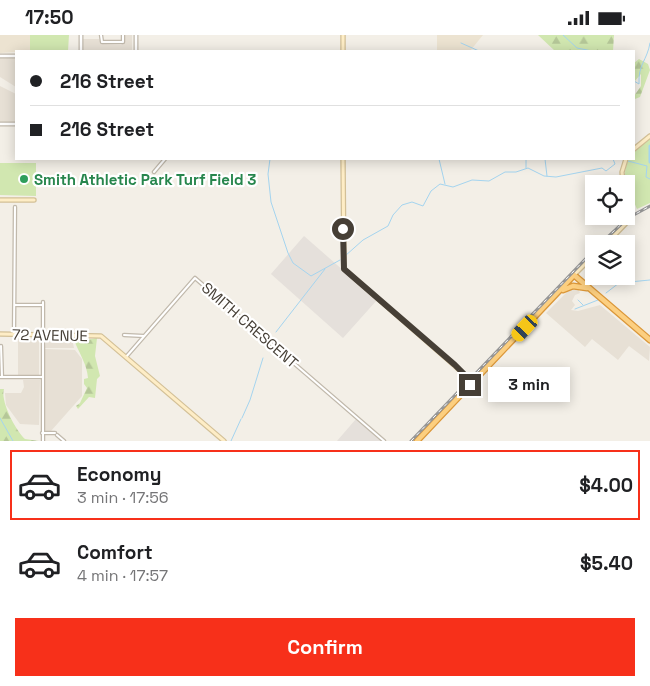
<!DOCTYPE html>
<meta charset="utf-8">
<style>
body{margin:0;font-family:"Space Grotesk",sans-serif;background:#f6f6f6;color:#202124;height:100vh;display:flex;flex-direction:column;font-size:19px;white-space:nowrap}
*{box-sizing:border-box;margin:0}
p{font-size:16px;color:#757577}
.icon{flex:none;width:28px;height:28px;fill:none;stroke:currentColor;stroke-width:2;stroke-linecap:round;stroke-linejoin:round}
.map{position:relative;height:406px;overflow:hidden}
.sheet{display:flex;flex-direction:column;background:#fff;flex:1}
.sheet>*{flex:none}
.hud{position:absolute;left:15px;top:15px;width:620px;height:110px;border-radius:0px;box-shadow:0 2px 12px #0003;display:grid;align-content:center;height:110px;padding:0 15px;background:#fff}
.controls{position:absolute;left:585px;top:140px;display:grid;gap:10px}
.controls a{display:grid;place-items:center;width:50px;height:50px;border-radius:0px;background:#fff;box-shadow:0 2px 12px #0003;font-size:25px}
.end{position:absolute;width:22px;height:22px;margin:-11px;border:6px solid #463f36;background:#fff;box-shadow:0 0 0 2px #fff}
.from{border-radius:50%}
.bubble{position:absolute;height:35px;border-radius:0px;background:#fff;box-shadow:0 2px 12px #0003;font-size:16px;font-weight:700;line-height:35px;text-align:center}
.car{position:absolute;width:15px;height:30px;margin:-15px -8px;border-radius:6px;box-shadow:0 0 4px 1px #0007;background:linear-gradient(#f5c518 24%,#345 0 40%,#f5c518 0 76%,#345 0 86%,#f5c518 0)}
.hud b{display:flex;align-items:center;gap:18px;height:48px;font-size:19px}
.hud b+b{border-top:1px solid #e0e0e0}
.hud i{width:12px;height:12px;background:#202124}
ul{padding:9px 0 0;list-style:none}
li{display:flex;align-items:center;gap:15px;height:70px;margin:0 10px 8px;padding:0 5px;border:2px solid transparent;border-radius:0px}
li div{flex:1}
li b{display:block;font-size:19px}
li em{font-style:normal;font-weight:700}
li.current{border-color:#f7301a}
li>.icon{width:45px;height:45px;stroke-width:1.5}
.primary-button{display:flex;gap:10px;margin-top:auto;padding:10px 15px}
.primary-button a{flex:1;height:58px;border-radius:0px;background:#f7301a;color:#fff;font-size:20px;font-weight:700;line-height:58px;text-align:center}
.status{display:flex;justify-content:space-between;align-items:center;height:35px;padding:0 25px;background:#fff;direction:ltr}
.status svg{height:14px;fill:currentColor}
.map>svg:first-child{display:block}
</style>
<div class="status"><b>17:50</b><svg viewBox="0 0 49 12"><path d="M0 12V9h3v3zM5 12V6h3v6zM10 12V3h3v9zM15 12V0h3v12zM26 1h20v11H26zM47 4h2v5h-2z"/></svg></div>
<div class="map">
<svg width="650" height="406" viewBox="0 0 650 406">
<defs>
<pattern id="forest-firs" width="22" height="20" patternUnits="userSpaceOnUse" patternTransform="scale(1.25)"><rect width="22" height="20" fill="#d1e7b0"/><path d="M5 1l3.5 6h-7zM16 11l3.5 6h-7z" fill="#b5c798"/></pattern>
</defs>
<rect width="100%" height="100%" fill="#f3efe7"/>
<path fill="#e7e0d5" d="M 125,0 L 132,0 L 132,16 L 83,16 L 83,4 L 99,4 L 102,9 L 121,10 L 125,7 Z
M 0,22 L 16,23 L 16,52 L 0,42 Z
M 0,51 L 16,59 L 16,88 L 0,87 Z
M 578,253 L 580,258 L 575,260 L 572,266 L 575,270 L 571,275 L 578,276 L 600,270 L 650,312 L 649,326 L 629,311 L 618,325 L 592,304 L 585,312 L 546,278 L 569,255 Z
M 18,303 L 39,303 L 39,340 L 18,340 Z
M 46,304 L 72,304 L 74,313 L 45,313 Z
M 45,314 L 75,315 L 82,324 L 82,361 L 51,396 L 45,396 Z
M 23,345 L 40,345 L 39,390 L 20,389 L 6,370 L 5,358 L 21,358 L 24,352 Z"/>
<path fill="#e5e0db" d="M 304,201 L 377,265 L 343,303 L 271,239 Z
M 356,384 L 381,406 L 337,406 Z"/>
<path fill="#ece3d1" d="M 0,0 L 30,0 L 30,16 L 0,18 Z
M 437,0 L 483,0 L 470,16 L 437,16 Z"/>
<path fill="url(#forest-firs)" d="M 538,0 L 614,0 L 613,16 L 555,16 Z
M 639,24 L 648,29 L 650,35 L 640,62 L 635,64 L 634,61 L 641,51 L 641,39 L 634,47 L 634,28 Z
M 85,303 L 87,305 L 97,303 L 95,321 L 100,341 L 97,344 L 95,363 L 89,362 L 78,374 L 76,371 L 80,368 L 87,353 L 84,349 L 84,344 L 88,343 C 87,329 79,318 74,305 Z
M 0,354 L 4,354 C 0,366 16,396 25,404 L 39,406 L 0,406 Z"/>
<path fill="#d1e7b0" d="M 30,0 L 69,0 L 68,16 L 30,16 Z
M 650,103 L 650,168 L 637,174 C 630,156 619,143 629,124 L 634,124 L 634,117 Z
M 0,128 L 36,128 L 36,161 L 0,160 Z"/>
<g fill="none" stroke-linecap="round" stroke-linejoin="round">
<path stroke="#a4d4ef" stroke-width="1" d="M 563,0 L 577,13 L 592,16
M 461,8 L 479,16
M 634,46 L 639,49 C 638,29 647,26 650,8
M 270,124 L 268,139 L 271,167 L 288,218 L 293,228 L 311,241 L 340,225
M 439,124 L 445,149
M 526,124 L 526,133
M 545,124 L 547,141
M 628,126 L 647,131 L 646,142 L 650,144
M 345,221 L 363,205 L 388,191 L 393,180 L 402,170 L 412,167 L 423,171 L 431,156 L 440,149 L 453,152 L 472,145 L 489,146 L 505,137 L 516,137 L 528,133 L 544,141 L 556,142 L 602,133 L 606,136 L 615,129 L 613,124
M 606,258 L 619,248 L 650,245
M 578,265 L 583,270
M 575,274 L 598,265
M 276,297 L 325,234
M 0,383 L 13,406
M 242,383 L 250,365 L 263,323
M 231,406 L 241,384"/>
<path stroke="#a4d4ef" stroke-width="3" d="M 650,111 L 650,127"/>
<g stroke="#c1b9ac" stroke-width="4.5">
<path id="minor" d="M 101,0 L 102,7 L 123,7 L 123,0
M 154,137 L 165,124
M 15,270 L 42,270
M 14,299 L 15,172
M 124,300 L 144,301
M 1,311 L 2,342
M 126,322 L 195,243 L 384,406
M 0,342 L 42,342
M 42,398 L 55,398
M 57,400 L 64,406
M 43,406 L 43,267"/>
</g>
<g stroke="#c1b9ac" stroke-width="5">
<path id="tertiary" d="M 136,0 L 136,16
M 81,16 L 81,0
M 0,21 L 16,21
M 0,89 L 16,89"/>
</g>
<g stroke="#d3c097" stroke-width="5.5">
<path id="secondary" d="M 343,0 L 343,16
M 634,114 L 650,101
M 343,124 L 344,234 L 455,331 L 469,344 L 469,350
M 623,149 L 622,137 L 626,124
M 0,165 L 34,165
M 606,209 L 631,183 L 631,169 L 626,158
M 574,240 L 594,220
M 0,299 L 101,301 L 224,406"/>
</g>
<g stroke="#db9739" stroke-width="7">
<path id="trunk" d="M 563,255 L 573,251 L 587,253
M 417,406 L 574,240 L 650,305"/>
</g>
<use href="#minor" stroke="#fff" stroke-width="2"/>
<use href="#tertiary" stroke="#fff" stroke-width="2.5"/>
<use href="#secondary" stroke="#feedc6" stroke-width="3"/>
<use href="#trunk" stroke="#fccf80" stroke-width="4.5"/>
<g stroke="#969696" stroke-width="3">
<path id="rail" d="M 600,209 L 628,183 L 650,171
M 411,406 L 594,215"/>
</g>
<use href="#rail" stroke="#fff" stroke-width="1" stroke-dasharray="4" stroke-linecap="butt"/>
</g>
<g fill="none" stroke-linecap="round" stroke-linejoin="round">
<path stroke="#463f36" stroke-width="6" d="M 343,194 L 344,234 L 455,330 L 469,344 L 470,350"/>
</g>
<circle fill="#2e9e5b" stroke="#fff" stroke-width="2" cx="24" cy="144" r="5"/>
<g text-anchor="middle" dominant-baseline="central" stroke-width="4.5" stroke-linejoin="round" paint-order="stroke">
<g font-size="15" font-weight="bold" fill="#27864d" stroke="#fff" text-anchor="start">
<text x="34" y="144">Smith Athletic Park Turf Field 3</text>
</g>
<g font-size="15" fill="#463f36" stroke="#fff">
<text transform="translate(250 290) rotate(41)">SMITH CRESCENT</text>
<text transform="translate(50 300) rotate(1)">72 AVENUE</text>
</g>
</g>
</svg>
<div class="controls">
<a><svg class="icon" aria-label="locate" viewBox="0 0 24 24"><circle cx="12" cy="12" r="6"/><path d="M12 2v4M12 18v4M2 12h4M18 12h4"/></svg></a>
<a><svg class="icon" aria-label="layers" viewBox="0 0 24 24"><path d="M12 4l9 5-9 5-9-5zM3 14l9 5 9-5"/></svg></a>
</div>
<i class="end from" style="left:343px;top:194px"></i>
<i class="end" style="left:470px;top:350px"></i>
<div class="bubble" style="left:488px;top:332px;width:82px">3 min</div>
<i class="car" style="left:525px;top:293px;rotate:223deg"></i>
<div class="hud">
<b><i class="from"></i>216 Street</b>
<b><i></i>216 Street</b>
</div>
</div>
<section class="sheet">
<ul>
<li class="current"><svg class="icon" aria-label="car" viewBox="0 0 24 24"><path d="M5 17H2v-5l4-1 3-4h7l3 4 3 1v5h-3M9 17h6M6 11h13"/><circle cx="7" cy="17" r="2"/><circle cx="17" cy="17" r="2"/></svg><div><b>Economy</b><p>3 min · 17:56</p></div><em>$4.00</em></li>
<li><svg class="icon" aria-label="car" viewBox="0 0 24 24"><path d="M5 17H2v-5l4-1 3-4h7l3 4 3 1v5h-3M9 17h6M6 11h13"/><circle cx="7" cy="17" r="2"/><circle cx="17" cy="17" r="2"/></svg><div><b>Comfort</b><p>4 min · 17:57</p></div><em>$5.40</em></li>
</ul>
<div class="primary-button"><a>Confirm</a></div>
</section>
